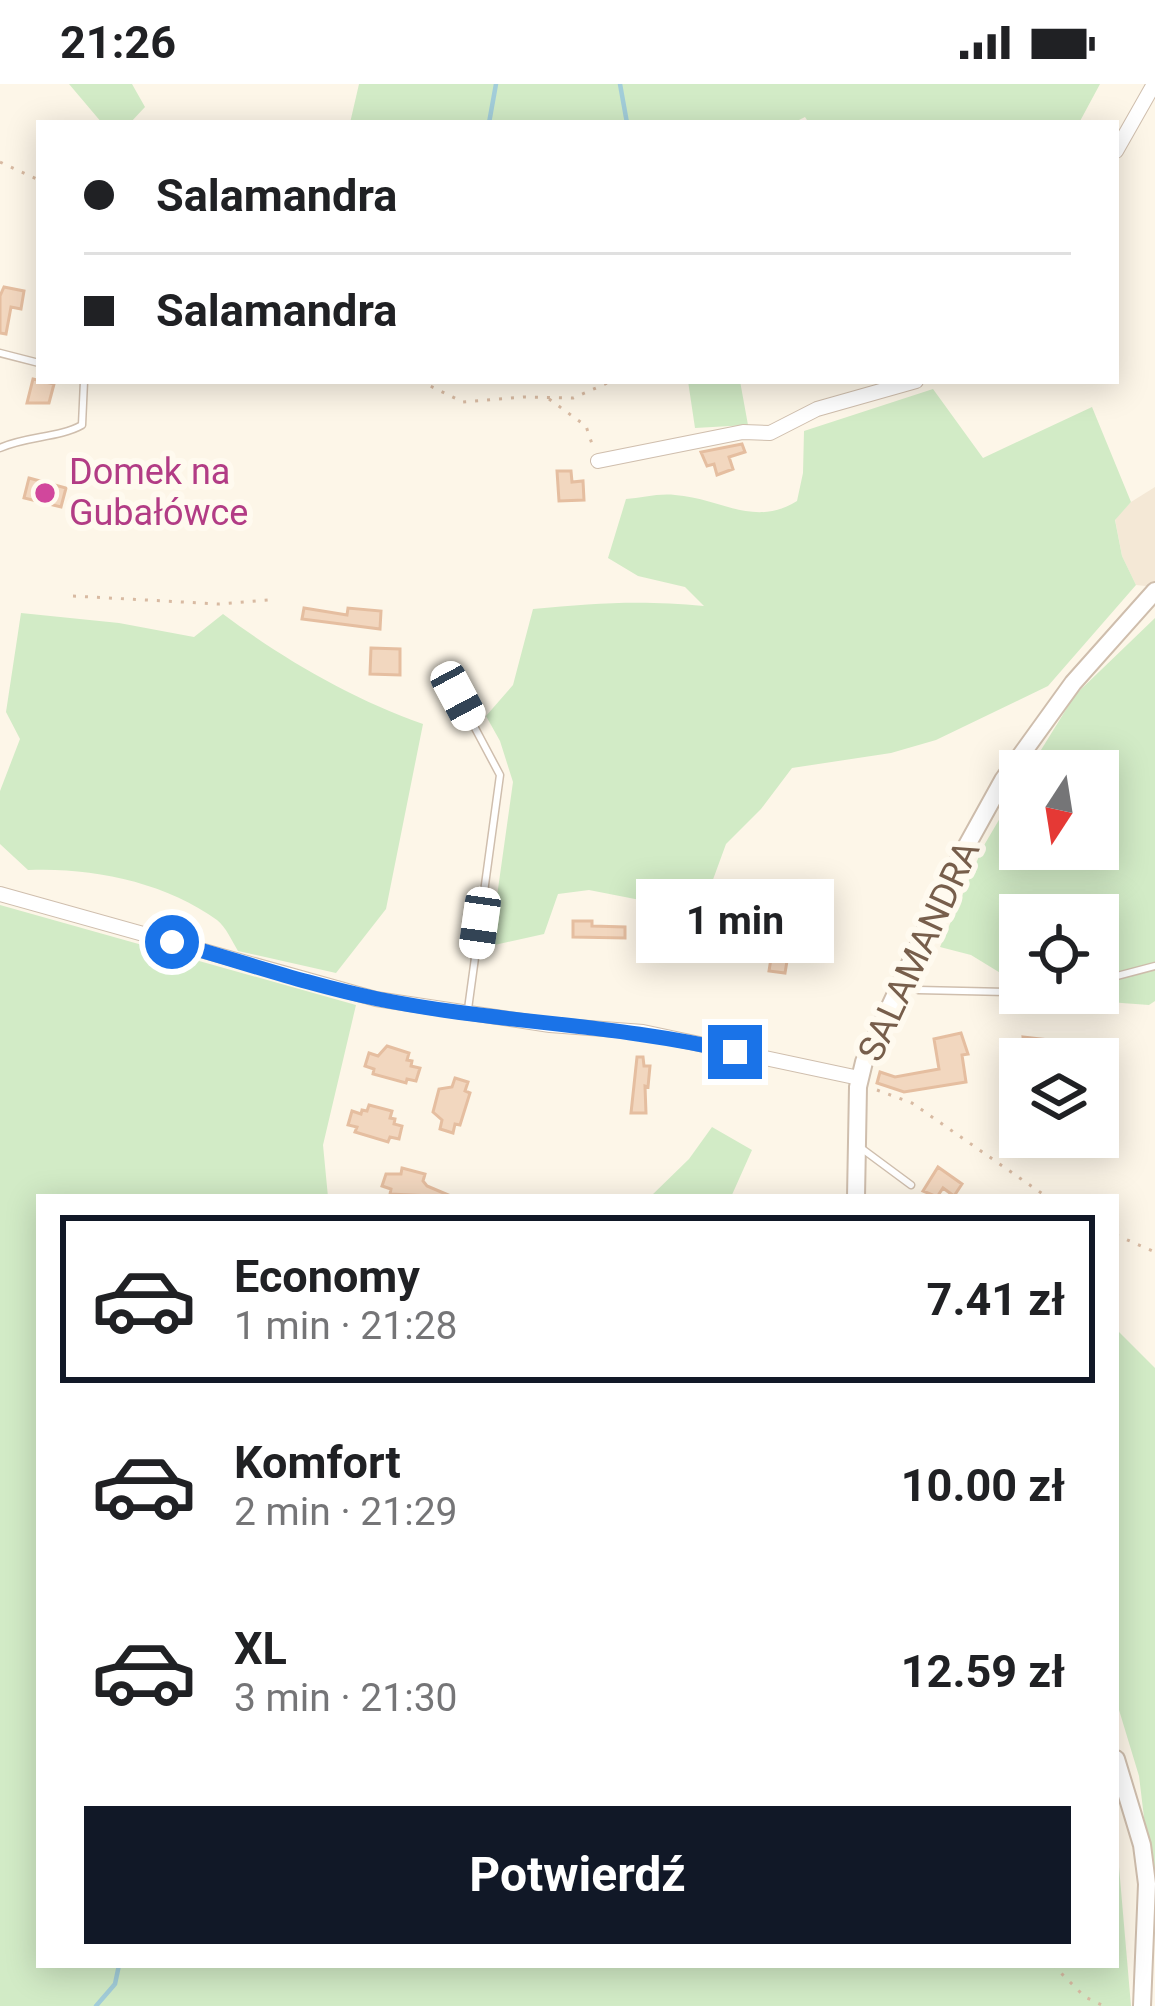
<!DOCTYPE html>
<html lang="pl">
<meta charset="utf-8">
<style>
body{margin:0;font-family:Roboto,sans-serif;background:#f6f6f6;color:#202124;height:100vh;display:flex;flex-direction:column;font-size:45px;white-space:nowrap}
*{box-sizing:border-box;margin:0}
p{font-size:39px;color:#757577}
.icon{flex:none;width:66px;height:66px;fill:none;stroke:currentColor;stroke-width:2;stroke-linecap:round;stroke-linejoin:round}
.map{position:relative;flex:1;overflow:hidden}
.sheet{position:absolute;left:36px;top:1110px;width:1083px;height:774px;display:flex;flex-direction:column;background:#fff;border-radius:0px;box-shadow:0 6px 30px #0003}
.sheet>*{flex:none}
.hud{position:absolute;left:36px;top:36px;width:1083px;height:264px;border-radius:0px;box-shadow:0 6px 30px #0003;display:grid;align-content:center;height:264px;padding:0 48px;background:#fff}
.needle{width:78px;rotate:192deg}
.tools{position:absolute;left:999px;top:666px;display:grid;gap:24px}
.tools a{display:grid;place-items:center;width:120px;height:120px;border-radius:0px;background:#fff;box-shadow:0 6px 30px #0003;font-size:60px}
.end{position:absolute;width:54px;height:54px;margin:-27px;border:15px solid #1a73e8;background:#fff;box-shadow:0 0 0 6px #fff}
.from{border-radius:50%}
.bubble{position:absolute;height:84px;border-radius:0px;background:#fff;box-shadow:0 6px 30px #0003;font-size:39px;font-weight:700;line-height:84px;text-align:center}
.car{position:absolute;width:36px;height:72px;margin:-36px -18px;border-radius:15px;box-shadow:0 0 9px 3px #0007;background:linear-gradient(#fff 24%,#345 0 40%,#fff 0 76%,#345 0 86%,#fff 0)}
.hud b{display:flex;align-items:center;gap:42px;height:114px;font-size:45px}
.hud b+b{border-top:3px solid #e0e0e0}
.hud i{width:30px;height:30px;background:#202124}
ul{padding:21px 0 0;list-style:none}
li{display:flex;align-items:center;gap:36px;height:168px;margin:0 24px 18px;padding:0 24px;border:6px solid transparent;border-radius:0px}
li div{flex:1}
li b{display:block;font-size:45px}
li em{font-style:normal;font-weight:700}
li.active{border-color:#111827}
li>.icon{width:108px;height:108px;stroke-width:1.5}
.primary-button{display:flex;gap:24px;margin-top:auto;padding:24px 48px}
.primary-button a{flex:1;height:138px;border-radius:0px;background:#111827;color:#fff;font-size:48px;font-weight:700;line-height:138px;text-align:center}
.status{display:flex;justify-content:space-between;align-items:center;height:84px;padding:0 60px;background:#fff;direction:ltr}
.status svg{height:33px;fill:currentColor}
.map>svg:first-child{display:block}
</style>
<div class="status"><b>21:26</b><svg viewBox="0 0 49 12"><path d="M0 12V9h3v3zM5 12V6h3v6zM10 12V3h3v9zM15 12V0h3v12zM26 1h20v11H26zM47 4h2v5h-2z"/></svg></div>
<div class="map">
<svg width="1155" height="1922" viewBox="0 0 1155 1922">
<rect width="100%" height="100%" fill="#fdf6e8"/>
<path fill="#f4e8d6" d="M 1155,403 L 1155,503 L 1136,501 L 1122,472 L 1115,435 L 1131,418 Z"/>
<path fill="#d2ebc6" d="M 69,0 L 132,0 L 145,23 L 130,39 L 102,39 Z
M 359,0 L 1100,0 L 1079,39 L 809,39 L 805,33 L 793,39 L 350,39 Z
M 688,297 L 740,297 L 748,341 L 695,344 Z
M 933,305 L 983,374 L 1092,323 L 1131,418 L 1115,436 L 1122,472 L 1136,501 L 1048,602 L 936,656 L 891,669 L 792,684 L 761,725 L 726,760 L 711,801 L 695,795 L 676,823 L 589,806 L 558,810 L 544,850 L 490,862 L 513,698 L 500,657 L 486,632 L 513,601 L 533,525 C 596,519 641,516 704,522 L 685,503 L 638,492 L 608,474 L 626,415 C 641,414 659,409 675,411 C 720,414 754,444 797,417 L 803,389 L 804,347 Z
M 21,529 L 119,539 L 194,553 L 223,530 C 283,575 352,615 423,640 L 386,825 L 336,889 L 238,867 C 232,857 226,843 217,836 C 165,798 91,783 28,786 L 0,760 L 0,707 L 20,655 L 6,628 Z
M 1155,534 L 1155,917 L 1149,921 L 1095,917 L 1053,922 L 1032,909 L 1098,909 L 1098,831 L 1020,831 L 1020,901 L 971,871 L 940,863 L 983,763 L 1020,700 L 1020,765 L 1098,765 L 1098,687 L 1028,687 L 1075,611 Z
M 0,821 L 356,921 L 323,1061 L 328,1113 L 39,1113 L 39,1881 L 1116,1881 L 1116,1748 L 1131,1922 L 0,1922 Z
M 712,1043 L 752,1066 L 731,1113 L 650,1113 L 689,1075 Z
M 1116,1245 L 1155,1284 L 1155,1824 L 1139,1692 L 1116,1616 Z"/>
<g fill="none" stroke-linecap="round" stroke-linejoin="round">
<path stroke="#a2cdd9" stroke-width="4.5" d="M 620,0 L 627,39
M 489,39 L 496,0
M 96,1922 L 115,1900 L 119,1881"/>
</g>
<path fill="#f2d7bf" stroke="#e5bea0" stroke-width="3" d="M 4,203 L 24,207 L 21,225 L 11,223 L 6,250 L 0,249 L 0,212 Z
M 33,295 L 54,300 L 49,319 L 27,319 Z
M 742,360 L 745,368 L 729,373 L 733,385 L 717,391 L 714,380 L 707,382 L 701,368 Z
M 557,387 L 571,387 L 572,398 L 583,397 L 584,416 L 559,417 Z
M 29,394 L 66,404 L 61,423 L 24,414 Z
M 304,524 L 347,531 L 348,524 L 381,527 L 380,545 L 302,535 Z
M 371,564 L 400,565 L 400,591 L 370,590 Z
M 573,837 L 592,837 L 592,842 L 625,843 L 625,854 L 573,853 Z
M 775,850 L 791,853 L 785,889 L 769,887 Z
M 961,949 L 968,970 L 962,971 L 966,998 L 904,1008 L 877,999 L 880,988 L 895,993 L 939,985 L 934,955 Z
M 1023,953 L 1050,956 L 1048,972 L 1025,973 Z
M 387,962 L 409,969 L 407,976 L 412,977 L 411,982 L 420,984 L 416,997 L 407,995 L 406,999 L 373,990 L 374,985 L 365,982 L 369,969 L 378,972 Z
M 637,973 L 643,973 L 644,982 L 650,982 L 648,1003 L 645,1002 L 646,1029 L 631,1029 Z
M 455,994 L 468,998 L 465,1007 L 470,1009 L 460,1041 L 455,1040 L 453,1049 L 440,1045 L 442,1036 L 433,1028 L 439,1005 L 452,1003 Z
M 369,1021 L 392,1027 L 390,1034 L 395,1035 L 394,1040 L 402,1042 L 399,1055 L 390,1053 L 388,1058 L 355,1048 L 357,1043 L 348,1041 L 352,1027 L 361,1030 L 362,1026 L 367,1027 Z
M 938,1083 L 962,1100 L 954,1112 L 943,1104 L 937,1113 L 923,1107 Z
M 402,1084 L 425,1090 L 423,1097 L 427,1102 L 453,1113 L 390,1110 L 391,1105 L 382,1102 L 386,1090 L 401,1090 Z"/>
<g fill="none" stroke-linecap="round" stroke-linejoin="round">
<g stroke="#cfbead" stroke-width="9">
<path id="service" d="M 0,269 L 39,279
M 0,364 C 26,352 59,354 82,341 L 84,297
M 458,612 L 500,691 L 468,925
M 1098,897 L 1155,882
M 918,906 L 1045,909
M 861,1064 L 911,1101"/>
</g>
<g stroke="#cfbead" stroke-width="16">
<path id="minor" d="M 1116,67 L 1154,0
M 598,377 L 743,348 L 770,349 L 817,325 L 916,297
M 0,810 L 376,915 L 550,941 L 643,948 L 859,994"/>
</g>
<g stroke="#cfbead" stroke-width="20">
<path id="tertiary" d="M 856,1113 L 858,1003 L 864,978 L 956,781 L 1003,696 L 1073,599 L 1155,507
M 1116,1675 L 1142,1761 L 1147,1800 L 1142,1922"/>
</g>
<path stroke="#d8baa2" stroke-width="3" stroke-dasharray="3 9" stroke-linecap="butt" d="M 0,78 L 39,96
M 420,297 L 463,318 L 524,313 L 573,314 L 612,297
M 549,315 L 586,342 L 593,363
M 73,512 L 219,520 L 269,516
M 877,1006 L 912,1019 L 1047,1113
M 1116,1151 L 1155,1168
M 1053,1881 L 1085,1913 L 1104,1922"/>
<use href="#service" stroke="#fff" stroke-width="6"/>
<use href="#minor" stroke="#fff" stroke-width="14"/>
<use href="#tertiary" stroke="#fff" stroke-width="16"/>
</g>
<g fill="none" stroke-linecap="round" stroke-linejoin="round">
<path stroke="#1a73e8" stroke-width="15" d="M 172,858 C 240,877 309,901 378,915 C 496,939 618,940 735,968"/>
</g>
<circle fill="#d1479c" stroke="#fffaef" stroke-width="4.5" cx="45" cy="409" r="12"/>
<g text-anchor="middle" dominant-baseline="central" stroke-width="12" stroke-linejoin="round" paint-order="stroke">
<g font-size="36" fill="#b23c85" stroke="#fffaef" text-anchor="start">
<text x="69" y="388">Domek na<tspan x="69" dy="41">Gubałówce</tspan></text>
</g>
<g font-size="36" fill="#775e4b" stroke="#fffaef">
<text transform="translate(919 867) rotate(-65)">SALAMANDRA</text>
</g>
</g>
</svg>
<div class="tools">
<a><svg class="needle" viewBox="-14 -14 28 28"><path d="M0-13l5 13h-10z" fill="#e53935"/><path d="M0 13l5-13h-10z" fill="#757577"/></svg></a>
<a><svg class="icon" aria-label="locate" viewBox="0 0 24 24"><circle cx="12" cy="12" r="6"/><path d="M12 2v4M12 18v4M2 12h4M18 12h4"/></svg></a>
<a><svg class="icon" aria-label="layers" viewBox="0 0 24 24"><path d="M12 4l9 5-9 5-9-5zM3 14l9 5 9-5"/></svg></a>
</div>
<i class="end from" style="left:172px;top:858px"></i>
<i class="end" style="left:735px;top:968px"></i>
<div class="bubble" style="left:636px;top:795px;width:198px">1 min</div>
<i class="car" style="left:458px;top:612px;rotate:152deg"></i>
<i class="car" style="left:480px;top:839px;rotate:188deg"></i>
<div class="hud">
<b><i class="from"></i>Salamandra</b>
<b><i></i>Salamandra</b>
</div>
<section class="sheet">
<ul>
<li class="active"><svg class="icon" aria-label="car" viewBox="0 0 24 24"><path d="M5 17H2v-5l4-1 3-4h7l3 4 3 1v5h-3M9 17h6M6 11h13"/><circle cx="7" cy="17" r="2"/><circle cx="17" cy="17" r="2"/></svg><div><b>Economy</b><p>1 min · 21:28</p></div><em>7.41 zł</em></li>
<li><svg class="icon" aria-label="car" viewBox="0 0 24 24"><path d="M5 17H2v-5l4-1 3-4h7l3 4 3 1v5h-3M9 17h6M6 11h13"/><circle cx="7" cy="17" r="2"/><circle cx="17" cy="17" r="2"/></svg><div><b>Komfort</b><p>2 min · 21:29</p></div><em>10.00 zł</em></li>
<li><svg class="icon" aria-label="car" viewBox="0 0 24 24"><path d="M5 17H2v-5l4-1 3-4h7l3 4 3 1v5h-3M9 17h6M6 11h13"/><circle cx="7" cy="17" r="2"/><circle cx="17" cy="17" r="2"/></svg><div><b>XL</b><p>3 min · 21:30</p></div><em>12.59 zł</em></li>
</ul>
<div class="primary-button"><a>Potwierdź</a></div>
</section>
</div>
